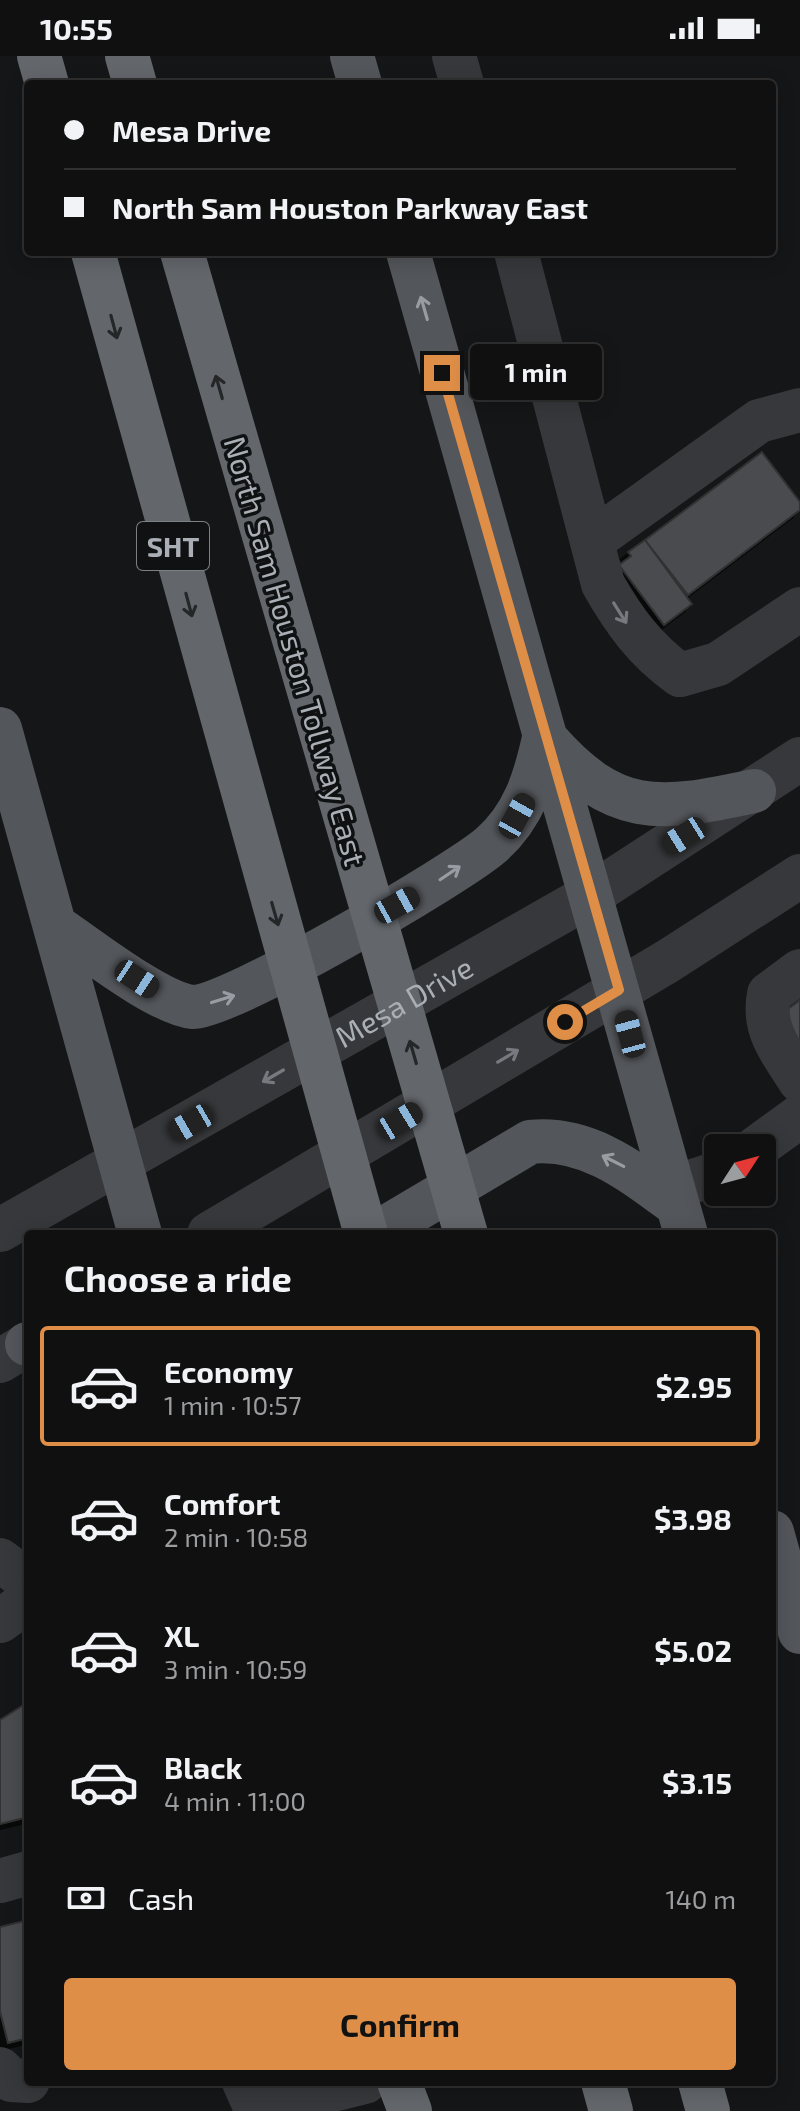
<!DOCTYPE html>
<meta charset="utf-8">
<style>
body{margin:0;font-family:"Exo 2",sans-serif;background:#1e1e1f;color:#f1f3f6;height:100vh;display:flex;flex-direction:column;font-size:30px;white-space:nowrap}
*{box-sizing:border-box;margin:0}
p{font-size:26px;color:#9c9d9f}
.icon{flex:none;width:44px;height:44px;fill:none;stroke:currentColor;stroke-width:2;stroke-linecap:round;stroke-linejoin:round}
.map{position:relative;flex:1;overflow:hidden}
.panel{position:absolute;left:24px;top:1174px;width:752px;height:856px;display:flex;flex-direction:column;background:#101011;border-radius:8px;box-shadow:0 4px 20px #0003,0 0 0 2px #303031}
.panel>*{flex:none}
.banner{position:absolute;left:24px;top:24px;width:752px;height:176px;border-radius:8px;box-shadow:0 4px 20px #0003,0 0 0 2px #303031;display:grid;align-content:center;height:176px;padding:0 40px;background:#101011}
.needle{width:52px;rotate:54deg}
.tools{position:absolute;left:704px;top:1078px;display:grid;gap:16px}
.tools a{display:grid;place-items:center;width:72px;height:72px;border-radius:8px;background:#101011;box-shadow:0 4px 20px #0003,0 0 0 2px #303031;font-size:40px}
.end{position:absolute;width:36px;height:36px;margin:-18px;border:10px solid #de8e47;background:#111;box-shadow:0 0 0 4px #111}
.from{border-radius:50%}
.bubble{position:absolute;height:56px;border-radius:8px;background:#101011;box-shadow:0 4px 20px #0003,0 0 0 2px #303031;font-size:26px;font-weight:700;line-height:56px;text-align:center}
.car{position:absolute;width:24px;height:48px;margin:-24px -12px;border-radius:10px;box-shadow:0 0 6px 2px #0007;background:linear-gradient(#222 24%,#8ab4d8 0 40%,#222 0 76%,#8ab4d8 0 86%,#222 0)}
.banner b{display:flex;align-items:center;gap:28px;height:76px;font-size:30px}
.banner b+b{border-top:2px solid #303031}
.banner i{width:20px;height:20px;background:#f1f3f6}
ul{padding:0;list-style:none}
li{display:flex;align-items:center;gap:24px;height:120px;margin:0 16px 12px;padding:0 24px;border:4px solid transparent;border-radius:8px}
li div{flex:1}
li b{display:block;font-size:30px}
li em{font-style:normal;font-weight:700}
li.active{border-color:#de8e47}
li>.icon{width:72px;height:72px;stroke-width:1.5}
h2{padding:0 40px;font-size:36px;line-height:96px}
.pay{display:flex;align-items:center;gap:20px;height:88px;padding:0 40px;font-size:30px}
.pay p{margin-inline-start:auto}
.primary-button{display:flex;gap:16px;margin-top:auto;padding:16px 40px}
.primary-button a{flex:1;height:92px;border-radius:8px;background:#de8e47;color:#111;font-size:32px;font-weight:700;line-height:92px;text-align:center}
.status{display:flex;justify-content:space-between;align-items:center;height:56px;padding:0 40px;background:#101011;direction:ltr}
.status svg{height:22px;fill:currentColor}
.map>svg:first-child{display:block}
</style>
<div class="status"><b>10:55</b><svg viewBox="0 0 49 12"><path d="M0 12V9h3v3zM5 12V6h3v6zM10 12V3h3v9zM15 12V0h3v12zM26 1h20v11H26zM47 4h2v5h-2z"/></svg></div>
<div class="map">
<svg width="800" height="2055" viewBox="0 0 800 2055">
<defs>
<filter id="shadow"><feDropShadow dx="-7" dy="7" stdDeviation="0" flood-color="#0009"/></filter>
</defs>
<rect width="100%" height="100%" fill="#151617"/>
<path fill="#4a4c4f" stroke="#303033" stroke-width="2" filter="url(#shadow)" d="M 762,396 L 800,446 L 800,454 L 688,539 L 645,484 Z
M 645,484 L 692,548 L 664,569 L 619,509 L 631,500 L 628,496 Z
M 800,944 L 800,986 L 780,959 Z
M 28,1646 L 28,1761 L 0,1768 L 0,1664 Z
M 28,1864 L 28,1982 L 8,1987 L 0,1955 L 0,1871 Z"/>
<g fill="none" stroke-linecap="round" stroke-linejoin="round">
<g stroke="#37383b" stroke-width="44">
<path d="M 454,0 L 462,28"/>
<path d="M 516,196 L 603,528 C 624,565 645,594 680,619 L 718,608 L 800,553"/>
<path d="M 592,485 L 759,365 L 800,354"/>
<path d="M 800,915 L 769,938 C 762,974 781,995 800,1025"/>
<path d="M 756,1092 L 800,1060"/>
<path d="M 672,1132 L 718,1117"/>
<path id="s1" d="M 0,1174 L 589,840 L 800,703"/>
<path d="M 209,1178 L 668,905 L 800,820"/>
<path d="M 0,1305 L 28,1288"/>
<path d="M 0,1504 L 28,1525"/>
<path d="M 0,1565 L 28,1545"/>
<path d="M 0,1825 L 28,1817"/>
<path d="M 0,2013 L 11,2024 L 28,2025"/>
<path d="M 244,2026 L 256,2053 L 365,2026"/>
</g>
<path stroke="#53565a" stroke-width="44" d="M 352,0 L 360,28
M 408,196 L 686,1178
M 0,673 L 140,1178
M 546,683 C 614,761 658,756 754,735
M 57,871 C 87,891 159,948 193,951 C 227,953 458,818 491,789 C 524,760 535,723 544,682
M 375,1178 L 530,1086 C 588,1080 632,1116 677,1149
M 27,1288 L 28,1288
M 772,1476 L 800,1576"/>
<path stroke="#63676c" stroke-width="44" d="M 39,0 L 47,28
M 127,0 L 135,28
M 93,196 L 366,1178
M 182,196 L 466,1178
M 399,2026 L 410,2055
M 603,2026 L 611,2055
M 700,2026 L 708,2055"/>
</g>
<defs><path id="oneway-shaft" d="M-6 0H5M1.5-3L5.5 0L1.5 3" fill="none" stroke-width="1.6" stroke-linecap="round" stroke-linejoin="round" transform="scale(2)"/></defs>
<g stroke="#989da3">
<use href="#oneway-shaft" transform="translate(424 252) rotate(-106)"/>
<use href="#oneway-shaft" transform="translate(450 817) rotate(-34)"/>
<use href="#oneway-shaft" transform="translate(223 943) rotate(-17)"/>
<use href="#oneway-shaft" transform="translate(613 1105) rotate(-153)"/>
</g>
<g stroke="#252628">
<use href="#oneway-shaft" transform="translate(114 271) rotate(75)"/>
<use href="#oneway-shaft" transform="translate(219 331) rotate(-106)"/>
<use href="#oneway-shaft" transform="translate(189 549) rotate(75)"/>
<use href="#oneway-shaft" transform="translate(275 858) rotate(74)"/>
<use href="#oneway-shaft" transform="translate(413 996) rotate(-106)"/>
</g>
<g stroke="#76797e">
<use href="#oneway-shaft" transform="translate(620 557) rotate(58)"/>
<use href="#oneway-shaft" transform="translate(508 1000) rotate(-31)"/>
<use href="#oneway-shaft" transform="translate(273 1020) rotate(150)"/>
</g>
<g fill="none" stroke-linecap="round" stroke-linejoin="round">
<path stroke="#de8e47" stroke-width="10" d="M 442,317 L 619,934 L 565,966"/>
</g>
<g text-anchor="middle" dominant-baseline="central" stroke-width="7" stroke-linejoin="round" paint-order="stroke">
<rect fill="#101112" stroke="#7b8084" stroke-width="2" x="137" y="466" width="72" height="48" rx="6"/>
<g font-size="28" font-weight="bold" fill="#a9afb5">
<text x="173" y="490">SHT</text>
</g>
<g font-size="30" fill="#a9afb5" stroke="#101112">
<text transform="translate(296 595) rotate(74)">North Sam Houston Tollway East</text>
<text stroke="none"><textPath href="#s1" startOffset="464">Mesa Drive</textPath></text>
</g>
</g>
</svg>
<div class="tools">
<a><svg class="needle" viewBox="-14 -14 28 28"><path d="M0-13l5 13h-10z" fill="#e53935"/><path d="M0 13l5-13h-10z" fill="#9c9d9f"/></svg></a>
</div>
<i class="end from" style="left:565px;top:966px"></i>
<i class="end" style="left:442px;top:317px"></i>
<div class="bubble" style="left:470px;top:288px;width:132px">1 min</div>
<i class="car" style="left:517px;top:760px;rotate:29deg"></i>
<i class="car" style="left:684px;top:780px;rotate:238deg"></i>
<i class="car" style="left:397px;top:849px;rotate:61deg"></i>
<i class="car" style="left:137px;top:923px;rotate:123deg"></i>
<i class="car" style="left:630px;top:978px;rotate:345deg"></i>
<i class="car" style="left:400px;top:1065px;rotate:59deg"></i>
<i class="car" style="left:191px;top:1067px;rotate:240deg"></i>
<div class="banner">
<b><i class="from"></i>Mesa Drive</b>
<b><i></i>North Sam Houston Parkway East</b>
</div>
<section class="panel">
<h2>Choose a ride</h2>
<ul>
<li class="active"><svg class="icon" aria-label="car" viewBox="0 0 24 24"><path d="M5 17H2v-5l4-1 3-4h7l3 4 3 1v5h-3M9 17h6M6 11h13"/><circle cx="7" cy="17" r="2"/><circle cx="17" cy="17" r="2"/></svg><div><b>Economy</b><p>1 min · 10:57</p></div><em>$2.95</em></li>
<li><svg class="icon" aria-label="car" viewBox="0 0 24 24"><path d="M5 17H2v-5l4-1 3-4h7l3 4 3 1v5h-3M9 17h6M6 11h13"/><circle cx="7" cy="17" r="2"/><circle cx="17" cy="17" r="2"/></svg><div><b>Comfort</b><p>2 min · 10:58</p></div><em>$3.98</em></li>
<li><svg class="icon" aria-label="car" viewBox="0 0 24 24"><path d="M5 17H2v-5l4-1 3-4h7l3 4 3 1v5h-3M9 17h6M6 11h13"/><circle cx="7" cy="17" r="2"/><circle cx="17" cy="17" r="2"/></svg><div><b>XL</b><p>3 min · 10:59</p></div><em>$5.02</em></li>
<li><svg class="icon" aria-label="car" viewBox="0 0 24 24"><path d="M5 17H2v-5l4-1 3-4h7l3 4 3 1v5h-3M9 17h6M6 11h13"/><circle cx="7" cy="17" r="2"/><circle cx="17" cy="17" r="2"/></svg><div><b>Black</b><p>4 min · 11:00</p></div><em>$3.15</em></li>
</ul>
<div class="pay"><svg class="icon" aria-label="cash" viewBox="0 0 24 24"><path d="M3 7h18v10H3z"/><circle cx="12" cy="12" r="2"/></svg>Cash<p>140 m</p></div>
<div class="primary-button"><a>Confirm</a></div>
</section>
</div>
